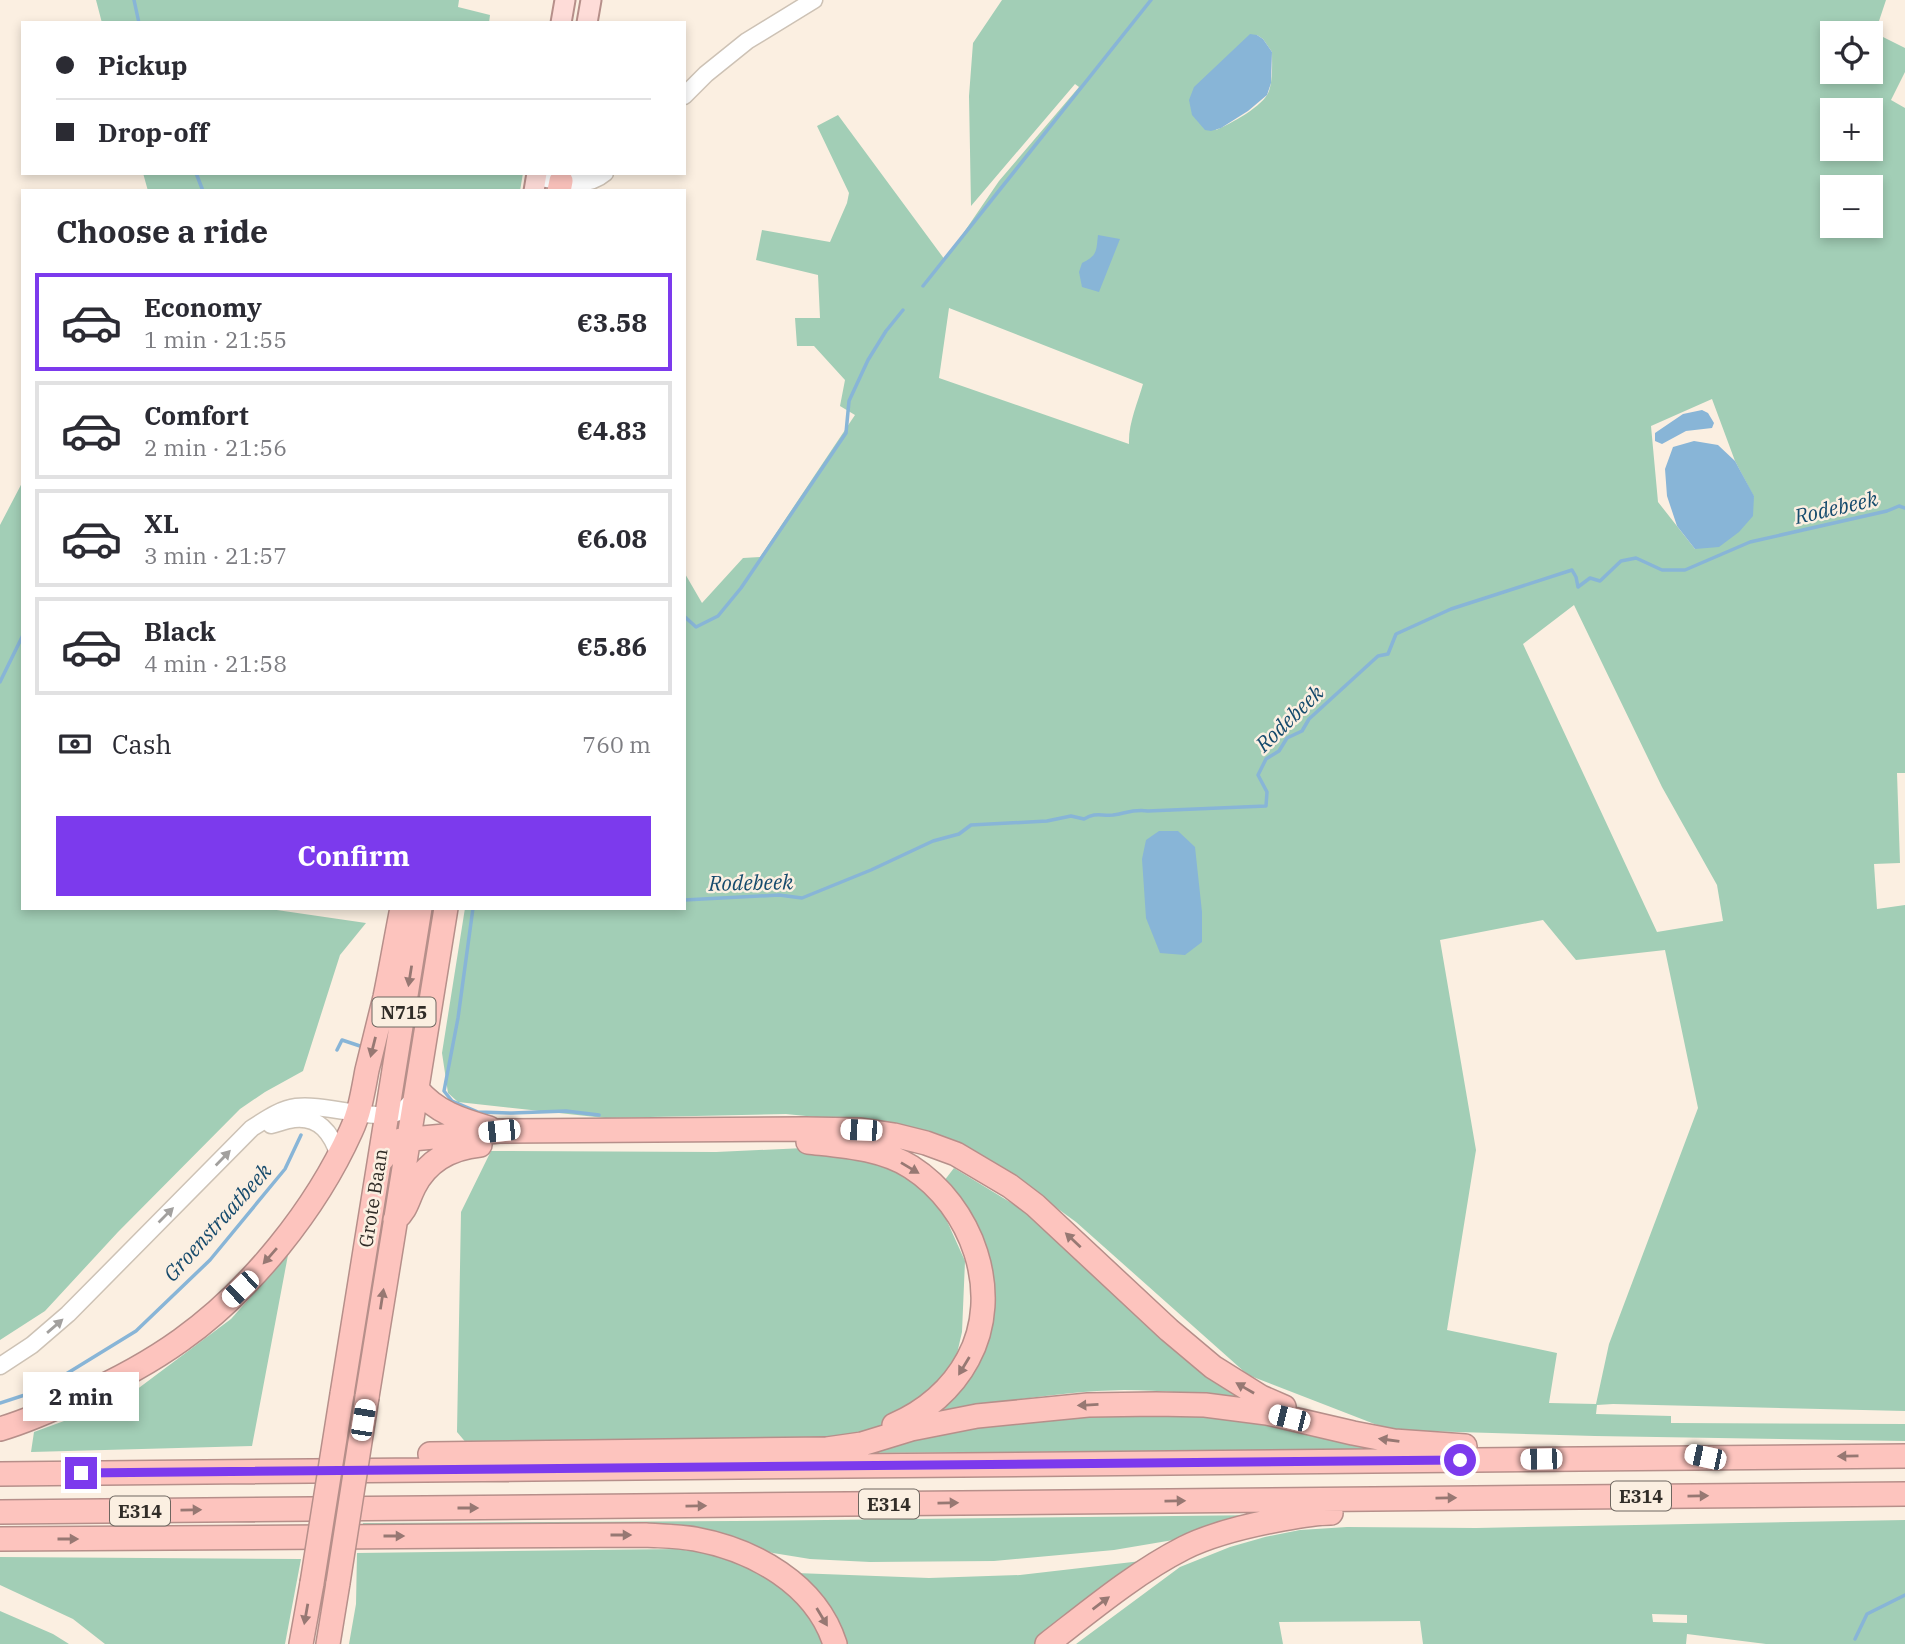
<!DOCTYPE html>
<meta charset="utf-8">
<style>
body{margin:0;font-family:"IBM Plex Serif",serif;background:#f2f2f3;color:#2b2b33;height:100vh;display:flex;flex-direction:column;font-size:26px;white-space:nowrap}
*{box-sizing:border-box;margin:0}
p{font-size:23px;color:#7c7c81}
.icon{flex:none;width:38px;height:38px;fill:none;stroke:currentColor;stroke-width:2;stroke-linecap:round;stroke-linejoin:round}
.map{position:relative;flex:1;overflow:hidden}
.side{position:absolute;left:21px;top:189px;width:665px;height:721px;display:flex;flex-direction:column;background:#fff;border-radius:0px;box-shadow:0 4px 10px #0003}
.side>*{flex:none}
.hud{position:absolute;left:21px;top:21px;width:665px;height:154px;border-radius:0px;box-shadow:0 4px 10px #0003;display:grid;align-content:center;height:154px;padding:0 35px;background:#fff}
.fabs{position:absolute;left:1820px;top:21px;display:grid;gap:14px}
.fabs a{display:grid;place-items:center;width:63px;height:63px;border-radius:0px;background:#fff;box-shadow:0 4px 10px #0003;font-size:35px}
.end{position:absolute;width:32px;height:32px;margin:-16px;border:9px solid #7c3aed;background:#fff;box-shadow:0 0 0 4px #fff}
.from{border-radius:50%}
.bubble{position:absolute;height:49px;border-radius:0px;background:#fff;box-shadow:0 4px 10px #0003;font-size:23px;font-weight:700;line-height:49px;text-align:center}
.car{position:absolute;width:21px;height:42px;margin:-21px -10px;border-radius:9px;box-shadow:0 0 5px 2px #0007;background:linear-gradient(#fff 24%,#345 0 40%,#fff 0 76%,#345 0 86%,#fff 0)}
.hud b{display:flex;align-items:center;gap:24px;height:66px;font-size:26px}
.hud b+b{border-top:2px solid #e1e1e2}
.hud i{width:18px;height:18px;background:#2b2b33}
ul{padding:0;list-style:none}
li{display:flex;align-items:center;gap:21px;height:98px;margin:0 14px 10px;padding:0 21px;border:4px solid #e1e1e2;border-radius:0px}
li div{flex:1}
li b{display:block;font-size:26px}
li em{font-style:normal;font-weight:700}
li.current{border-color:#7c3aed}
li>.icon{width:63px;height:63px;stroke-width:1.5}
h2{padding:0 35px;font-size:32px;line-height:84px}
.pay{display:flex;align-items:center;gap:18px;height:77px;padding:0 35px;font-size:26px}
.pay p{margin-inline-start:auto}
.action{display:flex;gap:14px;margin-top:auto;padding:14px 35px}
.action a{flex:1;height:80px;border-radius:0px;background:#7c3aed;color:#fff;font-size:28px;font-weight:700;line-height:80px;text-align:center}
.map>svg:first-child{display:block}
</style>
<div class="map">
<svg width="1905" height="1644" viewBox="0 0 1905 1644">
<rect width="100%" height="100%" fill="#fbefe1"/>
<path fill="#a2ceb6" fill-rule="evenodd" d="M 96,0 L 459,0 L 458,7 L 490,15 L 489,23 L 102,23 Z
M 1002,0 L 1886,0 L 1875,33 L 1905,48 L 1905,72 L 1891,100 L 1905,108 L 1905,773 L 1897,773 L 1900,863 L 1874,864 L 1877,909 L 1905,905 L 1905,1411 L 1613,1404 L 1597,1405 L 1596,1414 L 1671,1416 L 1671,1423 L 1905,1424 L 1905,1441 L 1595,1436 L 1390,1430 L 1248,1375 L 1076,1222 L 991,1160 L 906,1126 L 786,1114 L 605,1118 L 458,1102 L 448,1093 L 442,1053 L 465,908 L 684,908 L 684,572 L 702,603 L 743,558 L 760,557 L 855,415 L 840,406 L 845,380 L 814,346 L 797,346 L 795,318 L 820,318 L 818,275 L 756,260 L 762,230 L 830,242 L 847,203 L 849,193 L 817,126 L 838,115 L 945,260 L 999,181 L 1079,87 L 1075,84 L 971,206 L 969,96 L 973,43 ZM 1832,33 L 1871,33 L 1871,72 L 1832,72 ZM 1257,35 L 1263,39 L 1272,52 C 1272,64 1273,79 1269,91 C 1264,106 1230,124 1216,130 ZM 1832,110 L 1871,110 L 1871,149 L 1832,149 ZM 1832,187 L 1871,187 L 1871,226 L 1832,226 ZM 949,308 L 1143,384 C 1138,402 1128,424 1129,444 L 939,378 ZM 1712,399 L 1735,461 L 1754,497 L 1695,549 L 1658,502 L 1651,426 ZM 1574,605 L 1662,787 L 1717,885 L 1723,921 L 1657,932 L 1523,644 ZM 1543,920 L 1576,960 L 1665,950 L 1698,1108 L 1609,1344 L 1596,1404 L 1549,1403 L 1557,1353 L 1447,1330 L 1476,1150 L 1440,940 Z
M 143,173 L 523,173 L 520,191 L 148,191 Z
M 23,481 L 23,908 L 263,908 L 366,923 L 340,955 L 303,1071 L 265,1092 L 240,1109 L 118,1232 L 45,1311 L 0,1340 L 0,525 Z
M 804,1148 L 862,1157 L 911,1179 L 942,1210 L 965,1261 L 962,1332 L 956,1358 L 933,1388 L 897,1418 L 865,1433 L 845,1438 L 468,1445 L 457,1432 L 461,1212 L 491,1151 L 716,1152 Z
M 954,1168 L 1023,1210 L 1196,1363 L 1241,1395 L 1237,1398 C 1200,1394 1162,1390 1124,1390 C 1063,1391 1003,1402 942,1411 L 963,1388 L 974,1361 L 987,1321 L 944,1181 Z
M 288,1255 L 252,1446 L 31,1452 L 34,1432 L 124,1399 L 231,1319 Z
M 1128,1412 L 1230,1415 L 1381,1450 L 859,1453 L 900,1439 L 977,1426 Z
M 1266,1515 L 1191,1537 L 1114,1550 L 994,1561 L 870,1562 L 810,1559 L 773,1553 L 727,1540 L 362,1531 L 363,1523 L 376,1523 L 735,1521 Z
M 1905,1520 L 1905,1644 L 1766,1644 L 1687,1634 L 1686,1644 L 1423,1644 L 1420,1621 L 1279,1622 L 1283,1644 L 1076,1644 L 1180,1567 L 1230,1547 L 1265,1537 L 1300,1530 L 1347,1527 L 1476,1528 ZM 1652,1614 L 1687,1615 L 1687,1623 L 1653,1622 Z
M 678,1549 C 690,1551 704,1552 716,1556 C 761,1568 807,1598 823,1644 L 349,1644 L 356,1604 L 357,1553 Z
M 0,1557 L 301,1559 L 285,1644 L 105,1644 L 73,1619 L 0,1585 Z
M 1150,1560 L 1042,1644 L 843,1644 L 796,1573 L 929,1578 L 1020,1575 Z
M 0,1611 L 53,1634 L 69,1644 L 0,1644 Z"/>
<path fill="#88b5d7" d="M 1250,34 L 1257,35 L 1263,39 L 1272,52 L 1271,83 L 1267,95 L 1248,111 L 1221,128 L 1211,131 L 1205,130 L 1192,115 L 1189,100 L 1194,87 Z
M 1098,235 L 1120,239 L 1099,292 L 1082,287 L 1079,272 L 1082,263 C 1098,255 1096,251 1098,235 Z
M 1702,410 L 1708,413 L 1714,423 L 1712,428 L 1686,431 L 1662,444 L 1655,441 L 1655,433 L 1683,414 Z
M 1694,441 L 1718,445 L 1735,461 L 1754,496 L 1753,516 L 1739,532 L 1719,547 L 1695,549 L 1677,526 L 1667,496 L 1665,469 L 1673,447 Z
M 1159,831 L 1178,831 L 1195,847 L 1202,912 L 1202,942 L 1185,955 L 1160,953 L 1146,918 L 1142,859 L 1146,840 Z"/>
<g fill="none" stroke-linecap="round" stroke-linejoin="round">
<path stroke="#88b5d7" stroke-width="3.5" d="M 134,0 L 139,23
M 196,173 L 203,191
M 923,286 L 1151,0
M 684,616 L 696,627 L 718,616 L 741,588 L 846,433 L 849,401 L 868,360 L 886,331 L 903,310
M 0,682 L 23,635
M 684,900 L 779,895 L 802,898 L 871,870 L 933,841 L 959,834 L 971,825 L 1047,821 L 1071,816 L 1084,819 C 1096,812 1100,816 1113,815 C 1127,813 1132,809 1148,811 L 1266,806 L 1267,792 L 1258,775 L 1266,759 L 1279,751 L 1287,738 L 1302,731 L 1309,719 L 1378,656 L 1388,654 L 1396,634 L 1451,609 L 1572,570 L 1576,577 L 1578,587 L 1590,578 L 1600,581 L 1621,561 L 1636,558 L 1662,570 L 1685,570 L 1750,542 L 1887,511 L 1899,506 L 1905,508
M 473,908 L 458,1018 L 444,1091 L 452,1101 L 478,1112 L 512,1113 L 566,1111 L 599,1115
M 337,1050 L 342,1040 L 360,1046
M 0,1403 L 40,1390 L 136,1331 L 210,1260 L 285,1169 L 301,1135
M 1855,1639 L 1867,1614 L 1905,1595"/>
<g stroke="#cdc2b5" stroke-width="19">
<path id="minor" d="M 684,96 L 706,74 L 747,41 L 814,0
M 536,177 C 560,181 585,190 605,173
M 271,1125 C 279,1123 286,1120 294,1119 C 320,1116 332,1134 339,1156
M 0,1366 L 32,1345 L 68,1314 L 252,1128 C 265,1120 280,1109 296,1107 C 324,1103 374,1122 399,1112 C 406,1109 410,1103 415,1097"/>
</g>
<g stroke="#b68f8a" stroke-width="23">
<path id="major" d="M 561,23 L 565,0
M 587,23 L 591,0
M 534,191 L 537,173"/>
</g>
<g stroke="#b68f8a" stroke-width="26">
<path id="highway" d="M 559,191 L 561,181
M 417,1089 C 436,1112 461,1120 489,1128
M 808,1142 C 843,1146 881,1148 911,1167 C 972,1206 1004,1293 968,1359 C 952,1389 925,1412 894,1425
M 379,1163 L 391,1148 L 401,1140 L 499,1131 L 806,1129 L 861,1130 L 894,1135 L 926,1143 L 956,1154 L 1010,1186 L 1035,1205 L 1169,1330 L 1213,1367 L 1261,1397 L 1284,1407
M 395,1220 C 407,1209 407,1201 414,1187 C 427,1161 451,1148 480,1145
M 342,1394 L 420,908
M 367,1397 L 446,908
M 0,1429 C 27,1421 54,1409 79,1397 C 115,1381 149,1363 181,1340 C 251,1290 316,1209 351,1131 C 360,1112 363,1091 367,1070 C 373,1045 379,1021 385,997 C 391,968 396,938 402,908
M 430,1454 L 827,1449 L 862,1444 L 911,1429 L 977,1416 L 1088,1405 L 1156,1404 L 1205,1405 L 1267,1413 L 1353,1433 L 1394,1441 L 1465,1446
M 0,1474 L 1905,1456
M 0,1512 L 1905,1494
M 0,1539 L 646,1535 C 662,1536 679,1536 695,1539 C 754,1550 816,1584 835,1644
M 301,1644 L 312,1583
M 328,1644 L 338,1583
M 1047,1644 C 1091,1610 1135,1573 1184,1548 C 1214,1533 1250,1525 1283,1519 C 1299,1516 1315,1513 1331,1513"/>
</g>
<use href="#minor" stroke="#fff" stroke-width="16"/>
<use href="#major" stroke="#fedcd8" stroke-width="19"/>
<use href="#highway" stroke="#fdc4be" stroke-width="23"/>
<g stroke="#b68f8a" stroke-width="26" stroke-linecap="butt">
<path id="highway-bridge" d="M 312,1583 L 342,1394
M 338,1583 L 367,1397"/>
</g>
<use href="#highway-bridge" stroke="#fdc4be" stroke-width="23"/>
</g>
<defs><path id="oneway-solid" d="M-6-.8H1V-3.2L6.5 0L1 3.2V.8H-6Z" transform="scale(1.75)"/></defs>
<g fill="#977873">
<use href="#oneway-solid" transform="translate(410 976) rotate(99)"/>
<use href="#oneway-solid" transform="translate(373 1047) rotate(104)"/>
<use href="#oneway-solid" transform="translate(910 1168) rotate(31)"/>
<use href="#oneway-solid" transform="translate(1073 1240) rotate(-137)"/>
<use href="#oneway-solid" transform="translate(270 1256) rotate(131)"/>
<use href="#oneway-solid" transform="translate(382 1299) rotate(-81)"/>
<use href="#oneway-solid" transform="translate(964 1366) rotate(121)"/>
<use href="#oneway-solid" transform="translate(1245 1388) rotate(-150)"/>
<use href="#oneway-solid" transform="translate(1088 1405) rotate(177)"/>
<use href="#oneway-solid" transform="translate(1389 1440) rotate(-172)"/>
<use href="#oneway-solid" transform="translate(1848 1456) rotate(179)"/>
<use href="#oneway-solid" transform="translate(1698 1496) rotate(-1)"/>
<use href="#oneway-solid" transform="translate(1446 1498) rotate(-1)"/>
<use href="#oneway-solid" transform="translate(1175 1501) rotate(-1)"/>
<use href="#oneway-solid" transform="translate(948 1503) rotate(-1)"/>
<use href="#oneway-solid" transform="translate(696 1506) rotate(-1)"/>
<use href="#oneway-solid" transform="translate(468 1508)"/>
<use href="#oneway-solid" transform="translate(191 1510) rotate(-1)"/>
<use href="#oneway-solid" transform="translate(621 1535)"/>
<use href="#oneway-solid" transform="translate(394 1536)"/>
<use href="#oneway-solid" transform="translate(68 1539)"/>
<use href="#oneway-solid" transform="translate(1101 1603) rotate(-37)"/>
<use href="#oneway-solid" transform="translate(306 1614) rotate(100)"/>
<use href="#oneway-solid" transform="translate(822 1617) rotate(59)"/>
</g>
<g fill="#a2a09e">
<use href="#oneway-solid" transform="translate(223 1158) rotate(-46)"/>
<use href="#oneway-solid" transform="translate(166 1215) rotate(-45)"/>
<use href="#oneway-solid" transform="translate(55 1326) rotate(-41)"/>
</g>
<g fill="none" stroke-linecap="round" stroke-linejoin="round">
<path stroke="#7c3aed" stroke-width="9" d="M 81,1473 L 1460,1460"/>
</g>
<g text-anchor="middle" dominant-baseline="central" stroke-width="5" stroke-linejoin="round" paint-order="stroke">
<g fill="#fbefe1" stroke="#6e6760" stroke-width="2">
<rect x="372.5" y="997.5" width="63" height="29" rx="5"/>
<rect x="1611" y="1481.5" width="60" height="29" rx="5"/>
<rect x="859" y="1489.5" width="60" height="29" rx="5"/>
<rect x="110" y="1496.5" width="60" height="29" rx="5"/>
</g>
<g font-size="18" font-weight="bold" fill="#312d28">
<text x="404" y="1012">N715</text>
<text x="1641" y="1496">E314</text>
<text x="889" y="1504">E314</text>
<text x="140" y="1511">E314</text>
</g>
<g font-size="19" fill="#312d28" stroke="#fbefe1">
<text transform="translate(373 1198) rotate(-81)">Grote Baan</text>
</g>
<g font-size="21" font-style="italic" fill="#154a6c" stroke="#fbefe1">
<text transform="translate(1836 507) rotate(-13)">Rodebeek</text>
<text transform="translate(1289 718) rotate(-44)">Rodebeek</text>
<text transform="translate(751 882) rotate(-1)">Rodebeek</text>
<text transform="translate(217 1222) rotate(-48)">Groenstraatbeek</text>
</g>
</g>
</svg>
<div class="fabs">
<a><svg class="icon" aria-label="locate" viewBox="0 0 24 24"><circle cx="12" cy="12" r="6"/><path d="M12 2v4M12 18v4M2 12h4M18 12h4"/></svg></a>
<a>+</a>
<a>−</a>
</div>
<i class="end from" style="left:1460px;top:1460px"></i>
<i class="end" style="left:81px;top:1473px"></i>
<div class="bubble" style="left:23px;top:1372px;width:116px">2 min</div>
<i class="car" style="left:861px;top:1130px;rotate:272deg"></i>
<i class="car" style="left:499px;top:1131px;rotate:264deg"></i>
<i class="car" style="left:240px;top:1289px;rotate:226deg"></i>
<i class="car" style="left:1289px;top:1418px;rotate:284deg"></i>
<i class="car" style="left:363px;top:1420px;rotate:9deg"></i>
<i class="car" style="left:1705px;top:1457px;rotate:282deg"></i>
<i class="car" style="left:1541px;top:1459px;rotate:269deg"></i>
<div class="hud">
<b><i class="from"></i>Pickup</b>
<b><i></i>Drop-off</b>
</div>
<section class="side">
<h2>Choose a ride</h2>
<ul>
<li class="current"><svg class="icon" aria-label="car" viewBox="0 0 24 24"><path d="M5 17H2v-5l4-1 3-4h7l3 4 3 1v5h-3M9 17h6M6 11h13"/><circle cx="7" cy="17" r="2"/><circle cx="17" cy="17" r="2"/></svg><div><b>Economy</b><p>1 min · 21:55</p></div><em>€3.58</em></li>
<li><svg class="icon" aria-label="car" viewBox="0 0 24 24"><path d="M5 17H2v-5l4-1 3-4h7l3 4 3 1v5h-3M9 17h6M6 11h13"/><circle cx="7" cy="17" r="2"/><circle cx="17" cy="17" r="2"/></svg><div><b>Comfort</b><p>2 min · 21:56</p></div><em>€4.83</em></li>
<li><svg class="icon" aria-label="car" viewBox="0 0 24 24"><path d="M5 17H2v-5l4-1 3-4h7l3 4 3 1v5h-3M9 17h6M6 11h13"/><circle cx="7" cy="17" r="2"/><circle cx="17" cy="17" r="2"/></svg><div><b>XL</b><p>3 min · 21:57</p></div><em>€6.08</em></li>
<li><svg class="icon" aria-label="car" viewBox="0 0 24 24"><path d="M5 17H2v-5l4-1 3-4h7l3 4 3 1v5h-3M9 17h6M6 11h13"/><circle cx="7" cy="17" r="2"/><circle cx="17" cy="17" r="2"/></svg><div><b>Black</b><p>4 min · 21:58</p></div><em>€5.86</em></li>
</ul>
<div class="pay"><svg class="icon" aria-label="cash" viewBox="0 0 24 24"><path d="M3 7h18v10H3z"/><circle cx="12" cy="12" r="2"/></svg>Cash<p>760 m</p></div>
<div class="action"><a>Confirm</a></div>
</section>
</div>
